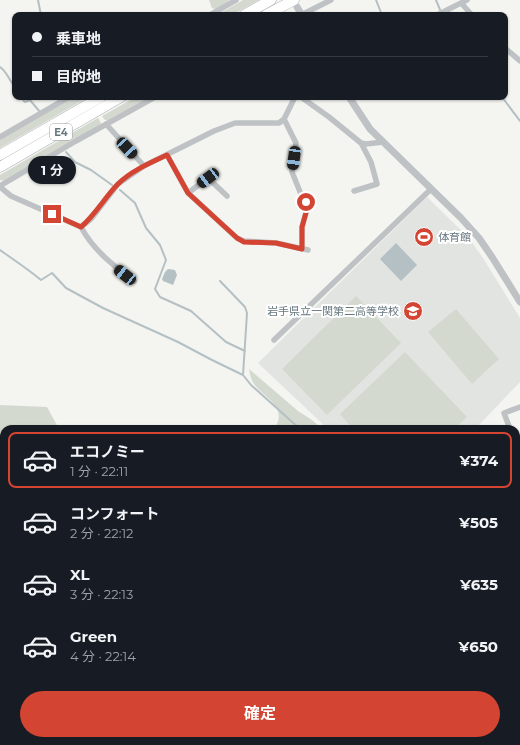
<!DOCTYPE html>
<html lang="ja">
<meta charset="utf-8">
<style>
body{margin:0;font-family:Montserrat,"Noto Sans JP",sans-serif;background:#20242c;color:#f1f3f6;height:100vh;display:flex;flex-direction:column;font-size:15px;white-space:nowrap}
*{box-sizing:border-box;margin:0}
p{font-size:13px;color:#9ea1a6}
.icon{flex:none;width:22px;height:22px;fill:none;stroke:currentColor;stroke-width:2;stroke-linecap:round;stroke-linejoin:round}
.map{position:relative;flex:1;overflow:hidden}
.panel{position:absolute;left:0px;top:425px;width:520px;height:320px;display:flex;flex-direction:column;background:#171b24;border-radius:12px 12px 0 0;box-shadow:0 1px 3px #0004}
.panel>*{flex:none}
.guide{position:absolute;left:12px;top:12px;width:496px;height:88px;border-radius:8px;box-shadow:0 1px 3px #0004;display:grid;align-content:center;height:88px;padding:0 20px;background:#171b24}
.end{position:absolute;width:18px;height:18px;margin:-9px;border:5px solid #d34532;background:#fff;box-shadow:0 0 0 2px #fff}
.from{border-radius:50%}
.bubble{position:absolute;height:28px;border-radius:14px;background:#171b24;box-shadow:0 1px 3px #0004;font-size:13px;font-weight:700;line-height:28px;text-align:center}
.car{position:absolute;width:12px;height:24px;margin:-12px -6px;border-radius:5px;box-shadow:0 0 3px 1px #0007;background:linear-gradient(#222 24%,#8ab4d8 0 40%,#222 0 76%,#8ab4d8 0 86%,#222 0)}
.guide b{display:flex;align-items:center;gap:14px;height:38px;font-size:15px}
.guide b+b{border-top:1px solid #363941}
.guide i{width:10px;height:10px;background:#f1f3f6}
ul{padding:7px 0 0;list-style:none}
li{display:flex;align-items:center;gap:12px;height:56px;margin:0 8px 6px;padding:0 12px;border:2px solid transparent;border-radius:8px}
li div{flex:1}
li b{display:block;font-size:15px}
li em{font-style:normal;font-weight:700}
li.active{border-color:#d34532}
li>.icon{width:36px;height:36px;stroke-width:1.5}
.button{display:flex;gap:8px;margin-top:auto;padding:8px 20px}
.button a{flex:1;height:46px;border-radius:24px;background:#d34532;color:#fff;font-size:16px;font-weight:700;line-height:46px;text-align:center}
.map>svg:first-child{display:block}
</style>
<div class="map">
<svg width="520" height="745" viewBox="0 0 520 745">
<rect width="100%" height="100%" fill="#f4f4f1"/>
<path fill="#e2e4e1" d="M 427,197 L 468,237 L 483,258 L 520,318 L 520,382 L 475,429 L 328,429 L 258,363 Z
M 64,741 L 208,741 L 204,745 L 63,745 Z"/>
<path fill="#d4d9d0" d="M 209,0 L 229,0 L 228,2 L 215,9 L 212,8 Z
M 243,0 L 259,0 L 232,15 L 217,15 Z
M 74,97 L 82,97 L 85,99 L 0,148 L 0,139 Z
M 136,97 L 149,97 L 108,120 L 105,120 L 102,116 Z
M 98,118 L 101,123 L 100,125 L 5,181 L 0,180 L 0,175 Z
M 356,296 L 401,343 L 327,415 L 282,369 Z
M 456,309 L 499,359 L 472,384 L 428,332 Z
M 405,352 L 467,417 L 454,429 L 353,429 L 340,414 Z
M 249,369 L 298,411 L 312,420 L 322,429 L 274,429 C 289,408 265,398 254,384 C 251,380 250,374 249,369 Z
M 0,405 L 47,407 L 59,429 L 4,429 L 4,494 L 0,494 Z
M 235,741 L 283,741 L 282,745 L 233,745 Z"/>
<path fill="#b4c0c3" d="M 396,243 L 417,265 L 401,281 L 380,259 Z
M 168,269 L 175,270 L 177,275 L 173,285 L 163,281 L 162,279 L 165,272 Z
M 0,503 L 4,504 L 4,535 L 0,535 Z
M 289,741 L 339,741 L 337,745 L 288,745 Z"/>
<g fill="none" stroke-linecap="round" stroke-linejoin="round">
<path stroke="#b4c0c3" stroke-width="2" d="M 38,0 L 41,15
M 376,0 L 382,15
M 436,0 L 441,12
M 0,67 C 8,72 9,82 15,86
M 20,97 L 25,102 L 30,100 L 40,112
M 502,97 L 520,121
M 30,100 L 35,97
M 66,152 L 75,162 L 91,170 L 112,185
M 120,190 L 135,203 L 146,228 L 160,245 L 166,260 L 155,289 L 160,297 L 191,311 L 226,342 L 245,351
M 0,250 C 14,260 28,269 41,280 L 52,273 L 66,288 L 103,308 L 178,342 L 212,360 L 243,375
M 220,281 L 245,307 L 247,313 L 243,375 L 251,385 L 300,429
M 516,538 L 520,541
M 516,557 L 520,553
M 516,589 L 520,592"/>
<g stroke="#afb4b6" stroke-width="11">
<path id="motorway" d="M 244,15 L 271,0
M 266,15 L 294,0
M 0,155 L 101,97
M 0,167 L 121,97"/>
</g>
<path stroke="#bec2c5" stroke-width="5.5" d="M 461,3 L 472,15
M 210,15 L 236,0
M 301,15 L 331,0
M 437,15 L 467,0
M 505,48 L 520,61
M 301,97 L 329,117 L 361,143 L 366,144 L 383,142
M 284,119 L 296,143 L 292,172 L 307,209 L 302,227 L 302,249
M 106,124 L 144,166
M 0,137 L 69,97
M 167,155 L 188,193 L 237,238 L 244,241 L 276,243 L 308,250
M 0,186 L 76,141 L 155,97
M 0,187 L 11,196 L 81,227 L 91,219 L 118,184 L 144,166 L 214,131 L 235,123 L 279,123 L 284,119 L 295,97
M 354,191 L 377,184 L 371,162 L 361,143
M 188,193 L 208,178 L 227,196
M 81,227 C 93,250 114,266 134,281
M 274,340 L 431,189
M 510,429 L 504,413 L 520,407
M 516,447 L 520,448
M 0,580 L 4,579
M 516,624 L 520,624
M 0,690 L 4,689
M 516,722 L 520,723
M 378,741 L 380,745
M 423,741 L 425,745
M 60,745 L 61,741
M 349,745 L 351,741
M 385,745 L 394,741"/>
<path stroke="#bec2c5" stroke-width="7" d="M 297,7 L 302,15
M 349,97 L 370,129 L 461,218 L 479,238 L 492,257 L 520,302"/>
<use href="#motorway" stroke="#fff" stroke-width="10"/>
</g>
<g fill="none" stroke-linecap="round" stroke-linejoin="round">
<path stroke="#d34532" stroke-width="5" d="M 52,214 L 81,227 C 96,214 105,197 118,184 C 131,171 150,163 167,155 L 188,193 L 237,238 L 244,242 L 276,243 L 302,249 L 302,227 L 307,209 L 306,202"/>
</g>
<defs>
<g id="stadium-disc" transform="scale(1)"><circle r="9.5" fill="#d34532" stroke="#fff"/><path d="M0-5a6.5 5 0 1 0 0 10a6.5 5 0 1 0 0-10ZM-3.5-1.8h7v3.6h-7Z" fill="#fff"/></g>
<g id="school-disc" transform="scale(1)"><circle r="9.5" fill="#d34532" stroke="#fff"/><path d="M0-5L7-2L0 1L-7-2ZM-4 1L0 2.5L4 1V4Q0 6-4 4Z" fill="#fff"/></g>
</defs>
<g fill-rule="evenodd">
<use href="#stadium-disc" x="424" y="237"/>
<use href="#school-disc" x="413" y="311"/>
</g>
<g text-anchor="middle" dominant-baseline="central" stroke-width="4" stroke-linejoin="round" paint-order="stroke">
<rect fill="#fff" stroke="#94a0a5" stroke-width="1" x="50" y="124" width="22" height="16" rx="3"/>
<g font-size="10" font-weight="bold" fill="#66777f">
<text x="61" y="132">E4</text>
</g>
<g font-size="11" fill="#66777f" stroke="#fff" text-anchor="start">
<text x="438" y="237">体育館</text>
<text x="399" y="311" text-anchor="end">岩手県立一関第二高等学校</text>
</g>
</g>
</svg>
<i class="end from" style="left:306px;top:202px"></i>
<i class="end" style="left:52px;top:214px"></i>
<div class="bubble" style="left:28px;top:156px;width:48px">1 分</div>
<i class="car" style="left:127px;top:148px;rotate:137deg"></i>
<i class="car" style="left:294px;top:158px;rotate:188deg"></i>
<i class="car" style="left:208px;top:178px;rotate:233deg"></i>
<i class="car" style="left:125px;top:275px;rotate:308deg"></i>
<div class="guide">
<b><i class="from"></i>乗車地</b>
<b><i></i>目的地</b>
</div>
<section class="panel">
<ul>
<li class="active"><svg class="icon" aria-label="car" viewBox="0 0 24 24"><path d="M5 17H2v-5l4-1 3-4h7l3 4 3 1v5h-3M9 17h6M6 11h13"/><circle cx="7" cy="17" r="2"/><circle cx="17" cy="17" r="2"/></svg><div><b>エコノミー</b><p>1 分 · 22:11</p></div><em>¥374</em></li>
<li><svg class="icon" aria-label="car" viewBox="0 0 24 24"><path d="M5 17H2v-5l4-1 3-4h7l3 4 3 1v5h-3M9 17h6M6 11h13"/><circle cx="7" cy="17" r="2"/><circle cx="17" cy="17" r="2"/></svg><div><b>コンフォート</b><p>2 分 · 22:12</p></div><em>¥505</em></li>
<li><svg class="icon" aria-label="car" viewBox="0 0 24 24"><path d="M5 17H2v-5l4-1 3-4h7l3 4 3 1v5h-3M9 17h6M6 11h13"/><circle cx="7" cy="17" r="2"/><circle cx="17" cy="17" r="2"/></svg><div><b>XL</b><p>3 分 · 22:13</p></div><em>¥635</em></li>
<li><svg class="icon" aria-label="car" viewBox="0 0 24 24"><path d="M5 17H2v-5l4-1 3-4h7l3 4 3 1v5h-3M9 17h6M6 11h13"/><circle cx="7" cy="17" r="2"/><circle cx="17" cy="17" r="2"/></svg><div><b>Green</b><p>4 分 · 22:14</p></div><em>¥650</em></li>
</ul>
<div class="button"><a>確定</a></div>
</section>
</div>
